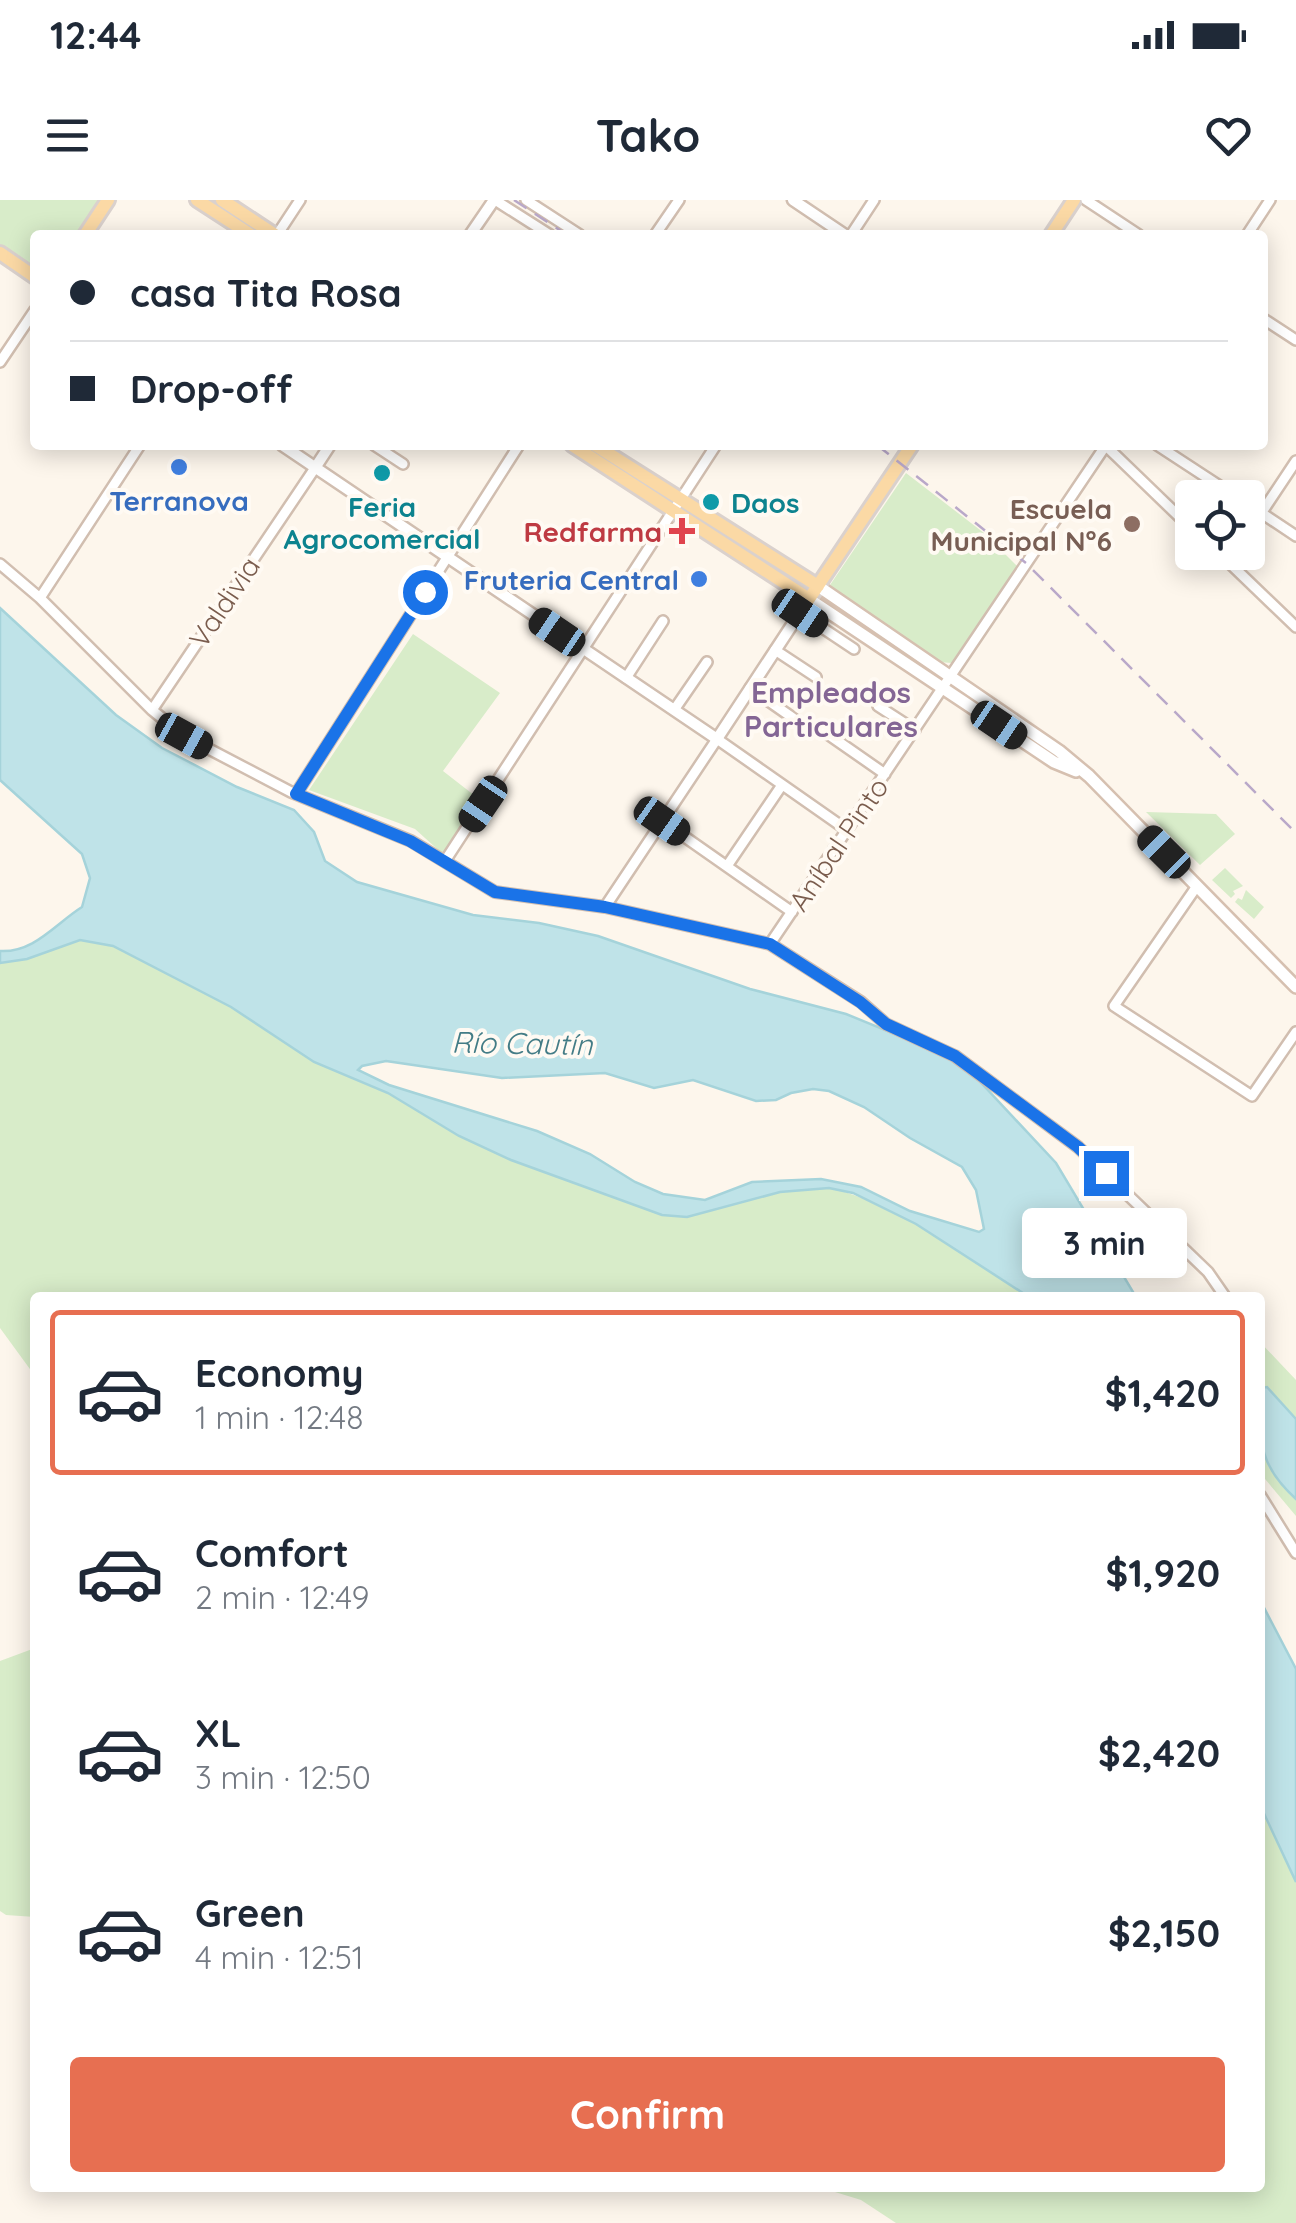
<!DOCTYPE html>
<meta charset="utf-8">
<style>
body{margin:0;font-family:Quicksand,sans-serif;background:#f2f2f3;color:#1f2937;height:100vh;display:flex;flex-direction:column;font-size:38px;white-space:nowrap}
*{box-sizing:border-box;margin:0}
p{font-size:32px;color:#747a83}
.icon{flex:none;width:55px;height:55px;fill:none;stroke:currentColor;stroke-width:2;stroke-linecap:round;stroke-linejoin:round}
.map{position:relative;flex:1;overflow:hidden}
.panel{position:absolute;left:30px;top:1092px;width:1235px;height:900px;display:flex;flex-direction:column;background:#fff;border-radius:10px;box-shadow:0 5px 25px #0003}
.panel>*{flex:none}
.top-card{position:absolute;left:30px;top:30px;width:1238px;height:220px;border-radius:10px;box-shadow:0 5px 25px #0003;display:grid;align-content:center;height:220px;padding:0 40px;background:#fff}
.controls{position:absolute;left:1175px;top:280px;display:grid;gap:20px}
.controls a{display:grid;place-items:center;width:90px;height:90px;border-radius:10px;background:#fff;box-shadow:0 5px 25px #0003;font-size:50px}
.end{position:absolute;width:45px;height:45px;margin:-22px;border:12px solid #1a73e8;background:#fff;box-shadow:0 0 0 5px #fff}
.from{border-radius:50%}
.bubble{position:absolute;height:70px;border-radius:10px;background:#fff;box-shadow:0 5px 25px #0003;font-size:32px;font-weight:700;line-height:70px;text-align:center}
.car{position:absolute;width:30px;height:60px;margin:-30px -15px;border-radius:12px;box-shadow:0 0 8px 2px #0007;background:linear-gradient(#222 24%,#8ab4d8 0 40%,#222 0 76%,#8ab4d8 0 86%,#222 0)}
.top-card b{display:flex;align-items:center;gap:35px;height:95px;font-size:38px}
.top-card b+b{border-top:2px solid #e0e1e3}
.top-card i{width:25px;height:25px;background:#1f2937}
ul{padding:18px 0 0;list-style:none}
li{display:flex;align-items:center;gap:30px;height:165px;margin:0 20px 15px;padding:0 20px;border:5px solid transparent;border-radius:10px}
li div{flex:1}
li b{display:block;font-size:38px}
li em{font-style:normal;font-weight:700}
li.active{border-color:#e76f51}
li>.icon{width:90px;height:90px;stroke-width:1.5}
.action{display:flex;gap:20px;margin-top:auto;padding:20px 40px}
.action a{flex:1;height:115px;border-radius:10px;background:#e76f51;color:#fff;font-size:40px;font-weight:700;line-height:115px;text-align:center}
.status{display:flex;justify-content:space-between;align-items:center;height:70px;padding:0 50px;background:#fff;direction:ltr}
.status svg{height:28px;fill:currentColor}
header{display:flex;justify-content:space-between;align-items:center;height:130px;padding:0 40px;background:#fff;font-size:45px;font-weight:700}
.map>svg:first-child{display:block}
</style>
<div class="status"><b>12:44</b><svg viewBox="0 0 49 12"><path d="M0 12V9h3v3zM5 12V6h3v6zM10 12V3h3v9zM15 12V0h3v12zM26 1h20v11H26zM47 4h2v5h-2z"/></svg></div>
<header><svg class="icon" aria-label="menu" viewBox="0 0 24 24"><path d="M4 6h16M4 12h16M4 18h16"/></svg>Tako<svg class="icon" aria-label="heart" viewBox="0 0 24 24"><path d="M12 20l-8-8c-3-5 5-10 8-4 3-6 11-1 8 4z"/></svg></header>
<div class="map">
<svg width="1296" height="2023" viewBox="0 0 1296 2023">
<rect width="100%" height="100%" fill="#fdf6ec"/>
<path fill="#d8ecc9" d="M 0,0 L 102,0 L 79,35 L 35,35 L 35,68 L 0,44 Z
M 906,273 L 984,333 L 1019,368 L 952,463 L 938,462 L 833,393 L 830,385 Z
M 413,434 L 500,493 L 443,571 L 479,599 L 445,656 L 415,629 L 309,590 Z
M 1146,612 L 1216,614 L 1235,634 L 1200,665 Z
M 1225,668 L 1243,686 L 1233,691 L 1235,694 L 1231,698 L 1212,680 Z
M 1246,690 L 1264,707 L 1254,719 L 1235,702 L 1238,698 L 1242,700 Z
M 80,740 L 113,746 L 192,786 L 247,816 L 314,862 L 388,893 L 459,936 L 511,960 L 662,1015 L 681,1017 C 726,1009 772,988 818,987 C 863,986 995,1066 1029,1097 L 35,1098 L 35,1176 L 0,1128 L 0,763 L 27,759 Z
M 1260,1142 L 1296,1180 L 1296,1219 L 1267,1187 L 1260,1188 Z
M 1260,1216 C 1264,1257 1264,1269 1296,1299 L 1296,1316 L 1260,1273 Z
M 35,1448 L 35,1717 L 6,1715 L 0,1711 L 0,1461 Z
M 1260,1605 L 1296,1682 L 1296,2023 L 896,2023 L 861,2000 L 822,1988 L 1260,1988 Z"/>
<path fill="#bfe3e8" stroke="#a5d3da" stroke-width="2.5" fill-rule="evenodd" d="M 0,408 L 116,515 L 162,548 L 237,587 L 294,610 L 314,632 L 325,661 L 357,682 L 473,715 L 539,723 L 598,736 L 750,789 L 846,814 L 939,852 L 971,872 L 1056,963 L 1136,1097 L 1029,1097 L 916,1024 L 853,993 L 829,988 L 780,992 L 687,1017 L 662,1015 L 511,960 L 459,936 L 388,893 L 314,862 L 231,807 L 113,746 L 80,740 L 27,759 L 0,763 L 0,751 C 34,753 55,724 82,707 L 90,678 L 82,654 L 0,580 ZM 386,861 L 502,878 L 605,873 L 654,888 L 693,880 L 756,901 L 776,900 L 791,893 L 813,889 L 829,891 L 864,907 L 910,938 L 962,967 L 976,990 L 984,1029 L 979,1032 L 910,1011 L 861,987 L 821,979 L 752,982 L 705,1000 L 663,994 L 635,982 L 590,954 L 537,931 L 389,885 L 358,870 L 362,866 Z
M 1267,1187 L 1296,1219 L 1296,1299 C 1256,1263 1260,1238 1260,1188 Z
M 1260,1400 L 1296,1469 L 1296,1682 L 1260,1605 Z"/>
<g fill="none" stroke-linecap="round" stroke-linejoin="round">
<g stroke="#d1beb0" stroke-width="14">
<path id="minor" d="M 495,0 L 550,35
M 526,0 L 580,35
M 1086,0 L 1139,35
M 277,35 L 300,0
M 655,35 L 679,0
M 851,35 L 874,0
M 1247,35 L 1270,0
M 1262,118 L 1296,140
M 0,162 L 35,110
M 374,245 L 403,264
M 1105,245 L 1192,329
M 1157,245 L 1238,298
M 1248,304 L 1296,336
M 1248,333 L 1296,261
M 1218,352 L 1296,427
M 0,364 L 40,398 L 152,510 L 184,536 L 291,592 L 411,641 L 495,692 L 605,707 L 770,744 L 861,802 L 886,824 L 955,856 L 1078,947 L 1208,1072 L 1226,1098
M 40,398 L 140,245
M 800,413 L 854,449
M 775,450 L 816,477
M 626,478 L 663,421
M 750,488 L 793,518
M 878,506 L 915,530
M 152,510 L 315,268
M 674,510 L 707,462
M 819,528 L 885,574
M 296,594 L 519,245
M 662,621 L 792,712
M 445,661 L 716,245
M 727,666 L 782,585
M 1197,686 L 1114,806 L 1252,896 L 1296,832
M 605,707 L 717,539 L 847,630
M 770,744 L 1106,245
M 1260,1295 L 1296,1353"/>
</g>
<g stroke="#d1beb0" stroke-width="15">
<path id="tertiary" d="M 793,0 L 845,35
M 470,35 L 494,0
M 282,245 L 717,539 L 809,399
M 315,268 L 330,245"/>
</g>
<g stroke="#d6c0b0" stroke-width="16">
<path id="secondary" d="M 818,386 L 1059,551 L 1089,576 L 1296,787
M 809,399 L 1054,562 L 1076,571"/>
</g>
<g stroke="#dad1cd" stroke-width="18">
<path id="primary" d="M 197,0 L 251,35
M 222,0 L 275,35
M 85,35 L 108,0
M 1051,35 L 1074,0
M 0,53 L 35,77
M 572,245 L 809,399 L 912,245
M 595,245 L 818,386"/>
</g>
<use href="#minor" stroke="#fff" stroke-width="9"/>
<use href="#tertiary" stroke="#fff" stroke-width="10"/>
<use href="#secondary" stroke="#fff" stroke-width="11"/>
<use href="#primary" stroke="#fbd9a5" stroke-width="12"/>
<path stroke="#b9a8c9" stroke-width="2.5" stroke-dasharray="15 10" stroke-linecap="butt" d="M 514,0 L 567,35
M 877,245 L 1026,363 L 1296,633"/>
</g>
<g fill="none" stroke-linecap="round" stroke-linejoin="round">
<path stroke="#1a73e8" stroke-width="12" d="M 425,392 L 296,594 L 410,641 L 495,692 L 605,707 L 770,744 L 860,802 L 886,824 L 955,856 L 1078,947 L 1106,973"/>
</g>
<g fill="#3f7fe0" stroke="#fffaf3" stroke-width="4">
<circle cx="179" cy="267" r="10"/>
<circle cx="699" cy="379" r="10"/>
</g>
<g fill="#0f9aa8" stroke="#fffaf3" stroke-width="4">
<circle cx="382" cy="273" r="10"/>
<circle cx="711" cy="302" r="10"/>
</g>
<circle fill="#8d6e63" stroke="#fffaf3" stroke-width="4" cx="1132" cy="324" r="10"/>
<path fill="#e0444e" stroke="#fffaf3" stroke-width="4" d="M677 316h10v10h10v10h-10v10h-10v-10h-10v-10h10z"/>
<g text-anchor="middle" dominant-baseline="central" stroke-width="8" stroke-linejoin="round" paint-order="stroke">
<g font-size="28" font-weight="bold" fill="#366cbe" stroke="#fffaf3">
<text x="179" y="300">Terranova</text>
<text x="679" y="379" text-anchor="end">Fruteria Central</text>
</g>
<g font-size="28" font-weight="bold" fill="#0d838f" stroke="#fffaf3" text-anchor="start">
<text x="731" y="302">Daos</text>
<text x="382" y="306" text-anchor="middle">Feria<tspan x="382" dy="32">Agrocomercial</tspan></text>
</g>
<g font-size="28" font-weight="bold" fill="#785e54" stroke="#fffaf3" text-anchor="end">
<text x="1112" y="308">Escuela<tspan x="1112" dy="32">Municipal N°6</tspan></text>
</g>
<g font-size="28" font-weight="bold" fill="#be3a42" stroke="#fffaf3" text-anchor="end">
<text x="662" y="331">Redfarma</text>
</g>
<g font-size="28" fill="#7a5c4d" stroke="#fffaf3">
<text transform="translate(224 402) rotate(-56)">Valdivia</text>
<text transform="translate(838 644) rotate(-56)">Aníbal Pinto</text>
</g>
<g font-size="30" font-weight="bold" fill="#846695" stroke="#fffaf3">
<text x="831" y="492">Empleados<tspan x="831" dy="34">Particulares</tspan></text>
</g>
<g font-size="30" font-style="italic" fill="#437c86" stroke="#fffaf3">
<text transform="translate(522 843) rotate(1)">Río Cautín</text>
</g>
</g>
</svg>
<div class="controls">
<a><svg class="icon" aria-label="locate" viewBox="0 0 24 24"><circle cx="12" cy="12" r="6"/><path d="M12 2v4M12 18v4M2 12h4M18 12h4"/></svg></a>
</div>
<i class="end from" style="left:425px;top:392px"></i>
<i class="end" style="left:1106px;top:973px"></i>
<div class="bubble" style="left:1022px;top:1008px;width:165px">3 min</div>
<i class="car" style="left:800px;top:413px;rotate:124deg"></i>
<i class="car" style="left:557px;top:432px;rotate:304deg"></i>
<i class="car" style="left:999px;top:525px;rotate:124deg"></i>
<i class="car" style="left:184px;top:536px;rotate:119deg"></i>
<i class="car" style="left:483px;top:604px;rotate:214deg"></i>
<i class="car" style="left:662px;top:621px;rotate:125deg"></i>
<i class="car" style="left:1164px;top:652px;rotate:315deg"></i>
<div class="top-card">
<b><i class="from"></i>casa Tita Rosa</b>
<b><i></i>Drop-off</b>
</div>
<section class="panel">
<ul>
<li class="active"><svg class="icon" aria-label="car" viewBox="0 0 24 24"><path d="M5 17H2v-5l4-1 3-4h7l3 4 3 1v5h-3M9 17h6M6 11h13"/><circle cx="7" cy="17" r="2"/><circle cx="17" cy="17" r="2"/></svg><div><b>Economy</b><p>1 min · 12:48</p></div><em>$1,420</em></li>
<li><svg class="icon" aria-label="car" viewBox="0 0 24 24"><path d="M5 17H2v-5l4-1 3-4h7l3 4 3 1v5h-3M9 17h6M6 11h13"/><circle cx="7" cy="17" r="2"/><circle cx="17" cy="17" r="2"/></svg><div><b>Comfort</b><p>2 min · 12:49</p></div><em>$1,920</em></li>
<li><svg class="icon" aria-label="car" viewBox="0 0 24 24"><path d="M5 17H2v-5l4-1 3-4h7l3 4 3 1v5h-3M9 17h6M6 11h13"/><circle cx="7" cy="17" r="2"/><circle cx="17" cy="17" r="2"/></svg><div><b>XL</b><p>3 min · 12:50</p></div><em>$2,420</em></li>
<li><svg class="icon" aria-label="car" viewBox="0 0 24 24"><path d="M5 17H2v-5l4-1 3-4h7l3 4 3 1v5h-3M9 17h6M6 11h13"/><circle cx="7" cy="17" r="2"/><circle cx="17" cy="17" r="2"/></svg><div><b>Green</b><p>4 min · 12:51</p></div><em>$2,150</em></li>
</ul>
<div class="action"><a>Confirm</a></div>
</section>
</div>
